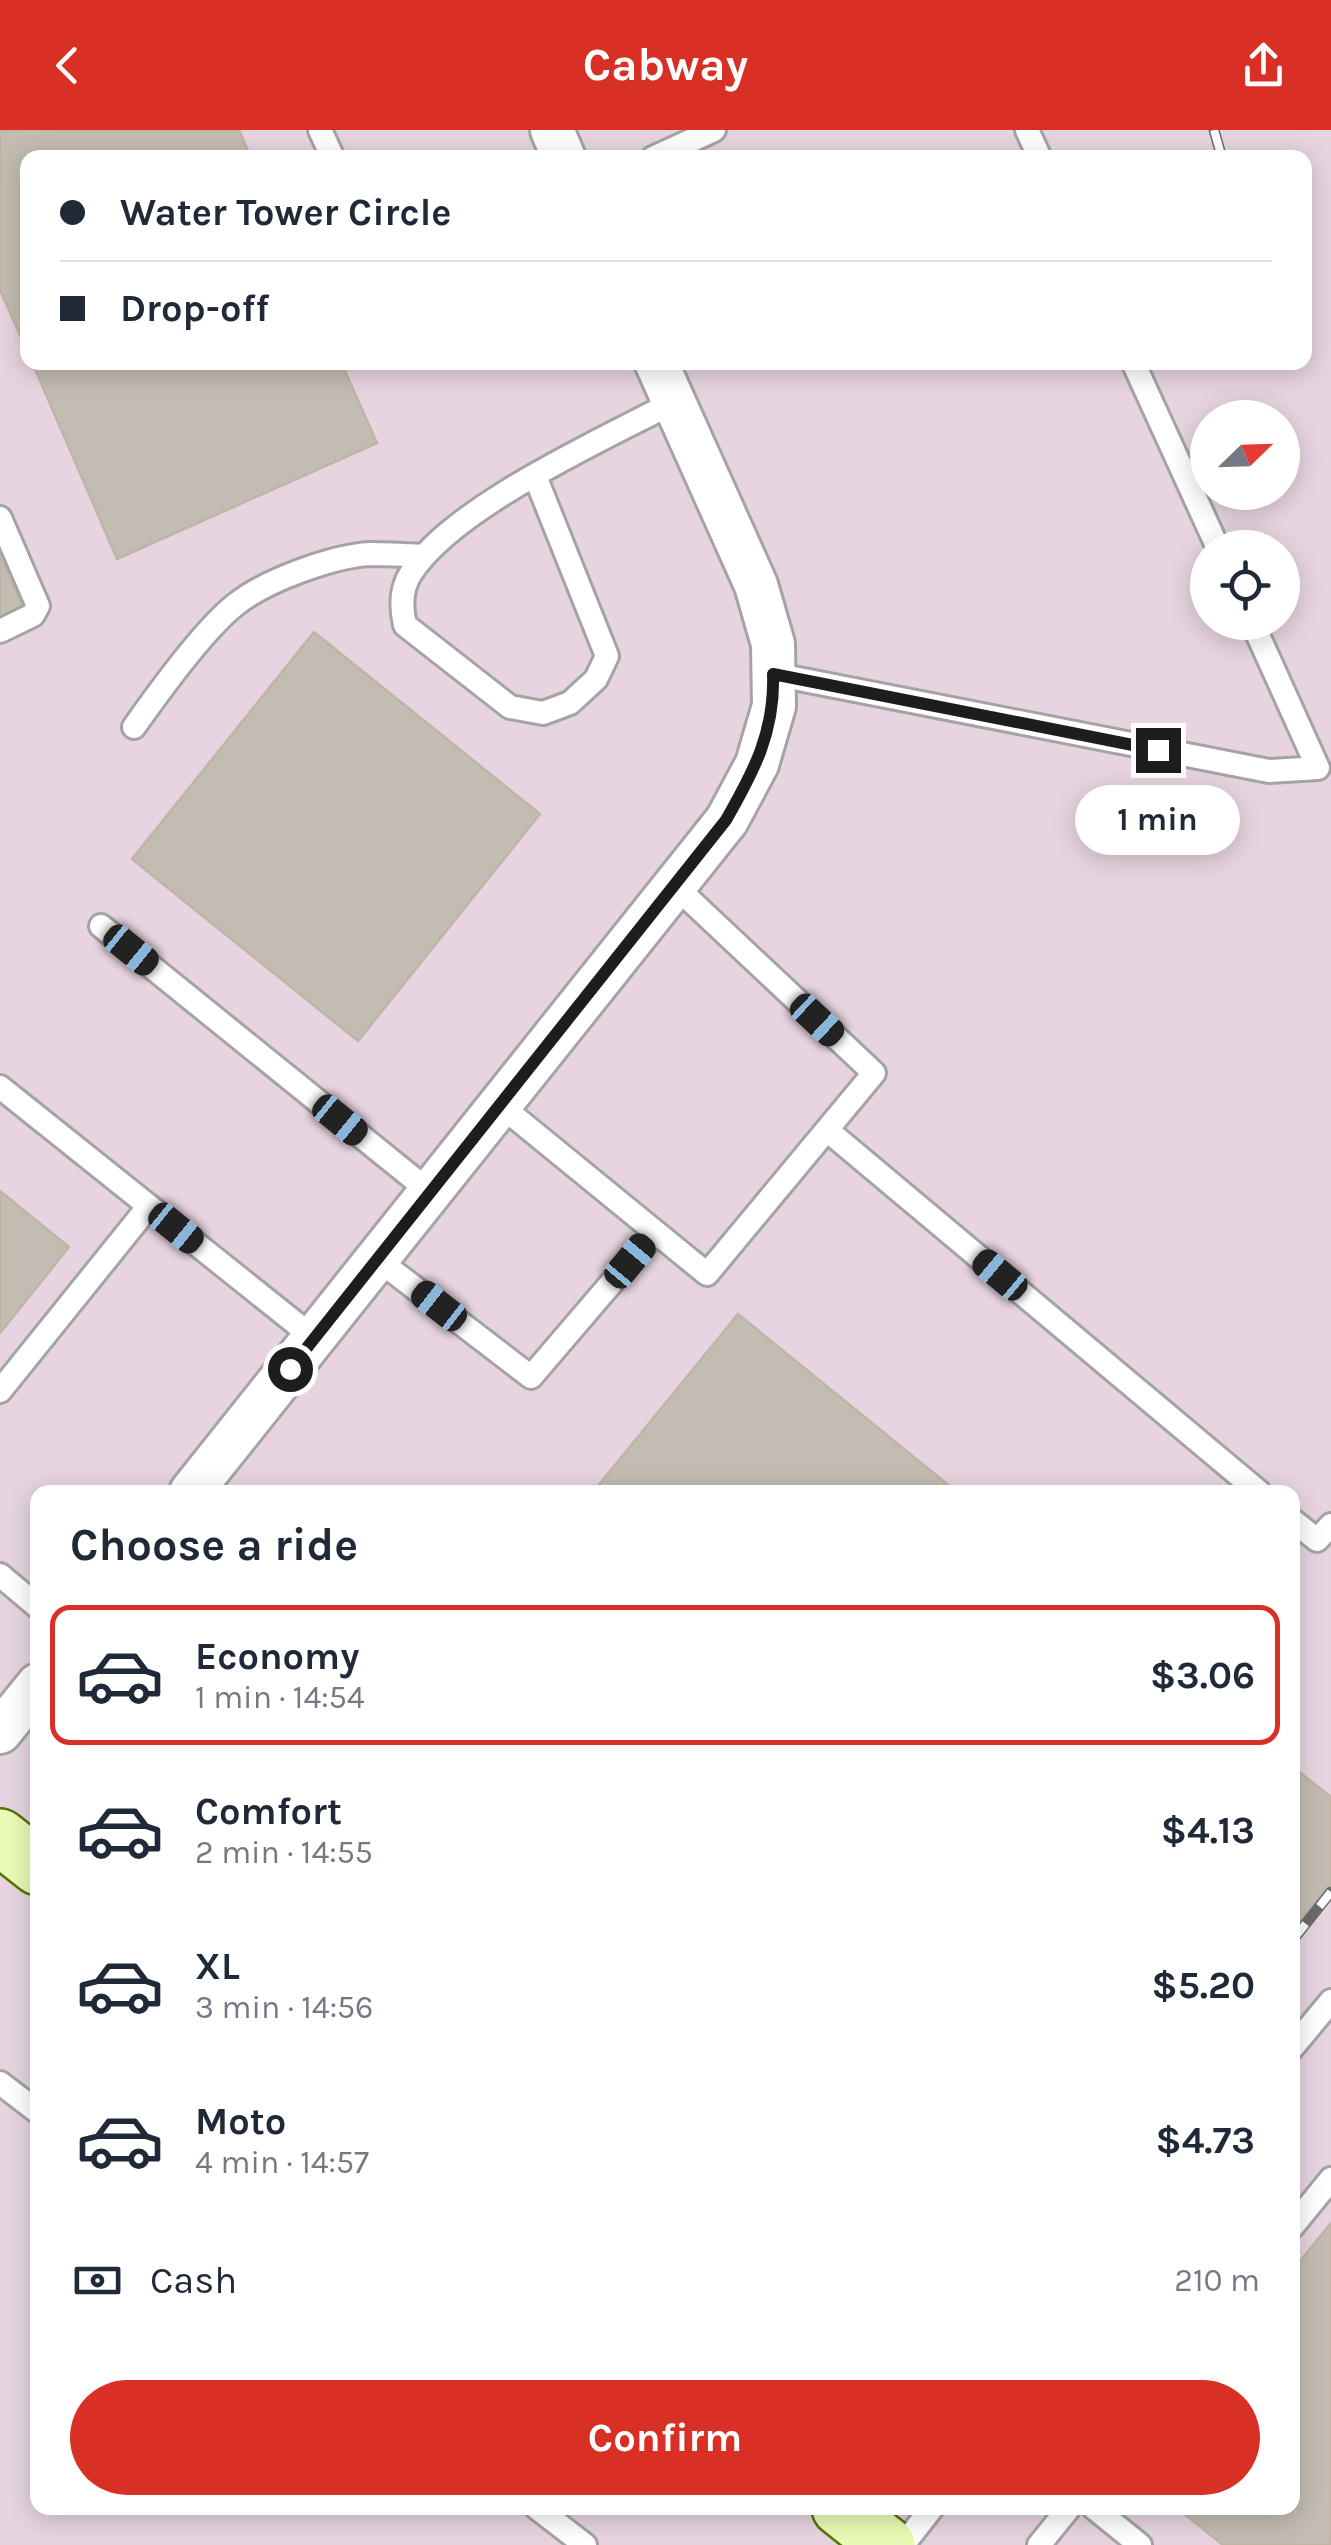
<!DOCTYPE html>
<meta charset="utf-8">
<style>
body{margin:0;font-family:Karla,sans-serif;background:#f2f2f3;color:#1f2937;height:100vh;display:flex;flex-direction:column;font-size:38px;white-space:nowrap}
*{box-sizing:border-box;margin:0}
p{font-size:32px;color:#747a83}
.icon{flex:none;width:55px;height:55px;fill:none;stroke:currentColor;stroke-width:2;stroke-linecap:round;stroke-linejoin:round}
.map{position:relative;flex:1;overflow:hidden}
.panel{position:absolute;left:30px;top:1355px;width:1270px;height:1030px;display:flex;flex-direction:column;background:#fff;border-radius:20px;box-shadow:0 5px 25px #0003}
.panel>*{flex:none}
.hud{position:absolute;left:20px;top:20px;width:1292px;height:220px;border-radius:20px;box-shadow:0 5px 25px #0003;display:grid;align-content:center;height:220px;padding:0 40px;background:#fff}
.needle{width:65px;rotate:67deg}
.controls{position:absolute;left:1190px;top:270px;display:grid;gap:20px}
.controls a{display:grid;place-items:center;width:110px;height:110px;border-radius:50%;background:#fff;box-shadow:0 5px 25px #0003;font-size:50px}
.end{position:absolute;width:45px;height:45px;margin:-22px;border:12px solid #1d1d1d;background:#fff;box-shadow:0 0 0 5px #fff}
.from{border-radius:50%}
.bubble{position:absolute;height:70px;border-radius:35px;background:#fff;box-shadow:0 5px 25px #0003;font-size:32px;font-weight:700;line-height:70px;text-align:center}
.car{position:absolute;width:30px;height:60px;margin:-30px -15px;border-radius:12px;box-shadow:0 0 8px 2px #0007;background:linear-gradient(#222 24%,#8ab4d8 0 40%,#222 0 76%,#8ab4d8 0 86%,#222 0)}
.hud b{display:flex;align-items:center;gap:35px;height:95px;font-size:38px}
.hud b+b{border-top:2px solid #e0e1e3}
.hud i{width:25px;height:25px;background:#1f2937}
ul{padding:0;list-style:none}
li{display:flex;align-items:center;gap:30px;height:140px;margin:0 20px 15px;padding:0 20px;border:5px solid transparent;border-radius:20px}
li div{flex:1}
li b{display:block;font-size:38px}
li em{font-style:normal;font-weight:700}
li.current{border-color:#d93025}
li>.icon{width:90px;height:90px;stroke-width:1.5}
h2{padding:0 40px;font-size:45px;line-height:120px}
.pay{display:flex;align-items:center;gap:25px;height:110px;padding:0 40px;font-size:38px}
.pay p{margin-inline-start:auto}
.cta{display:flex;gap:20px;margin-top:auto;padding:20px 40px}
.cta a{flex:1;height:115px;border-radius:60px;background:#d93025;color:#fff;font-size:40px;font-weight:700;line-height:115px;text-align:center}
header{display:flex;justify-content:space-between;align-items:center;height:130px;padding:0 40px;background:#d93025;color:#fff;font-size:45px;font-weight:700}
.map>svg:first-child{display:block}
</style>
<header><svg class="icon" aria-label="back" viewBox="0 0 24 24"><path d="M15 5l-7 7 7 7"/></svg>Cabway<svg class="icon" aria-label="share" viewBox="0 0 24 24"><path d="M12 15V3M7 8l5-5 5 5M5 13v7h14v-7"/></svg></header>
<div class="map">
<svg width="1331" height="2415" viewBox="0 0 1331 2415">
<rect width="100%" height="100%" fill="#eeece2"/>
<path fill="#e7d4e0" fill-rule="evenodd" d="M 0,0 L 1331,0 L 1331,2415 L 0,2415 ZM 28,28 L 1305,28 L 1305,232 L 28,232 ZM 1208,288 L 1282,288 L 1282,362 L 1208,362 ZM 1208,418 L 1282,418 L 1282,492 L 1208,492 ZM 38,1362 L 1292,1362 L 1292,2378 L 38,2378 Z"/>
<path fill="#c3bcb2" stroke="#c0b5a4" stroke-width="2.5" d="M 0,0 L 239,0 L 251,28 L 28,28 L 28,223 L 0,160 Z
M 32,232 L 341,232 L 377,313 L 117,429 Z
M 0,424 L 25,482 L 0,492 Z
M 314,502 L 540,684 L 358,911 L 132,729 Z
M 0,1061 L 69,1117 L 0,1203 Z
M 738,1184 L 957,1362 L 593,1362 Z
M 1292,1636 L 1331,1667 L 1331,1753 L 1292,1801 Z
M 1331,2093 L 1331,2415 L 1223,2415 L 1177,2378 L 1292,2378 L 1292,2141 Z"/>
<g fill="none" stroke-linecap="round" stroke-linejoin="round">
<g stroke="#a4a4a4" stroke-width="28">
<path id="lane" d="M 320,0 L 333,28
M 1027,0 L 1040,28
M 653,28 L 714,0
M 1133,232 L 1218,418
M 535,346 L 607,526 L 596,549 L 570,573 L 543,583 L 510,577 L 405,495 C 401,478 401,458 411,443 C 453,377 602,310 674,272
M 0,388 L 38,476 L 33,485 L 0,501
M 773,544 L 1269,641 L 1318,638 L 1252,492
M 134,597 C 158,563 207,495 239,472 C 268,450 333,426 370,424 C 388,424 406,425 424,426
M 101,796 L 430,1062
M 0,957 L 314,1208
M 500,975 L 707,1144 L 874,943 L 674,755
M 827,1000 L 1259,1362
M 377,1129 L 531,1247 L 655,1102
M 0,1261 L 149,1076
M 1292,1390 L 1317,1410 L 1331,1395
M 0,1445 L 38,1477
M 1292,1918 L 1331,1871
M 0,1953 L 38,1982
M 1292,2097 L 1331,2049
M 537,2378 L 585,2415
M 1094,2378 L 1140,2415
M 903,2415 L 932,2378
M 1039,2415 L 1069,2378"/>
</g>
<g stroke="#a4a4a4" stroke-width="48">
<path id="street" d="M 552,0 L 564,28
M 191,1362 L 727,690 L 757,634 L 774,576 L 773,514 L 756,455 L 656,232
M 0,1602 L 38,1555"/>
</g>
<g stroke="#547403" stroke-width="60">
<path id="secondary" d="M 0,1707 L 38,1737
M 840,2378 L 887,2415"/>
</g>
<use href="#lane" stroke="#fff" stroke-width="22"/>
<use href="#street" stroke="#fff" stroke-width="42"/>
<use href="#secondary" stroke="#eafab4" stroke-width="55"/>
<g stroke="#6b6b6b" stroke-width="11">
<path id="rail" d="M 1214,0 L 1222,28
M 1292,1811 L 1331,1762"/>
</g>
<use href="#rail" stroke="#fff" stroke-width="8" stroke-dasharray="22" stroke-linecap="butt"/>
</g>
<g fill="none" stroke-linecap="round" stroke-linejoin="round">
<path stroke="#1d1d1d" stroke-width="12" d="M 290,1239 L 726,690 C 754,641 775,602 773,544 L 1158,620"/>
</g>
</svg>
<div class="controls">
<a><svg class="needle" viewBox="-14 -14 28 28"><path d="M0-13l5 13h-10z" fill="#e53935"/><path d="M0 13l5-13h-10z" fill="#747a83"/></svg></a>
<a><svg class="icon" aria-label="locate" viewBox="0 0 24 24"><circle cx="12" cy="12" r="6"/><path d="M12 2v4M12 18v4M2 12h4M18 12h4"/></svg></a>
</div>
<i class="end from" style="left:290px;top:1239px"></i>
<i class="end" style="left:1158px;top:620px"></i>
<div class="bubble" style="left:1075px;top:655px;width:165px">1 min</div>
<i class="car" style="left:131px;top:820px;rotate:129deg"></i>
<i class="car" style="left:817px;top:890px;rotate:133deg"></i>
<i class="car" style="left:340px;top:990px;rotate:129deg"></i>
<i class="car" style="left:176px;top:1098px;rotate:129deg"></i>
<i class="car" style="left:630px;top:1131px;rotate:40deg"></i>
<i class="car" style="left:1000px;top:1145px;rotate:310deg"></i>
<i class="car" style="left:439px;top:1176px;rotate:308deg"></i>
<div class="hud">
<b><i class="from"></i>Water Tower Circle</b>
<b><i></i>Drop-off</b>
</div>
<section class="panel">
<h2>Choose a ride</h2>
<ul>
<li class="current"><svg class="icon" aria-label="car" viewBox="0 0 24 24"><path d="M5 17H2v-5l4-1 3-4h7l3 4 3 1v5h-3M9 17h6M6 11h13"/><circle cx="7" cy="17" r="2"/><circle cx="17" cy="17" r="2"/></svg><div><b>Economy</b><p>1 min · 14:54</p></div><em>$3.06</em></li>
<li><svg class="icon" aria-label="car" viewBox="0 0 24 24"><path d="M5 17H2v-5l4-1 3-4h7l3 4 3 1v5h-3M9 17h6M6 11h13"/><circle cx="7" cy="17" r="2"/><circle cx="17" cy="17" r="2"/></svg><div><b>Comfort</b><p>2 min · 14:55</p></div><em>$4.13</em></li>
<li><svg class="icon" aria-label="car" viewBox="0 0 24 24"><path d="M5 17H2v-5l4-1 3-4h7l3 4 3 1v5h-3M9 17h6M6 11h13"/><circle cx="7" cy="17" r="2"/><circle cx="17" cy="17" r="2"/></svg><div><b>XL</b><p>3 min · 14:56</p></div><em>$5.20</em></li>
<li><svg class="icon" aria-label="car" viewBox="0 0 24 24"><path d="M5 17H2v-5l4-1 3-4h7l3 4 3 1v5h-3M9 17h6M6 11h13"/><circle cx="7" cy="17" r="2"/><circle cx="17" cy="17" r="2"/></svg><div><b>Moto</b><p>4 min · 14:57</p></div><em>$4.73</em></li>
</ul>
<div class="pay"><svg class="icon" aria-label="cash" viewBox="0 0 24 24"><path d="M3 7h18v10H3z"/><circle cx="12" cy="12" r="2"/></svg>Cash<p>210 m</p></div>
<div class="cta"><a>Confirm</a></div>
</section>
</div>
